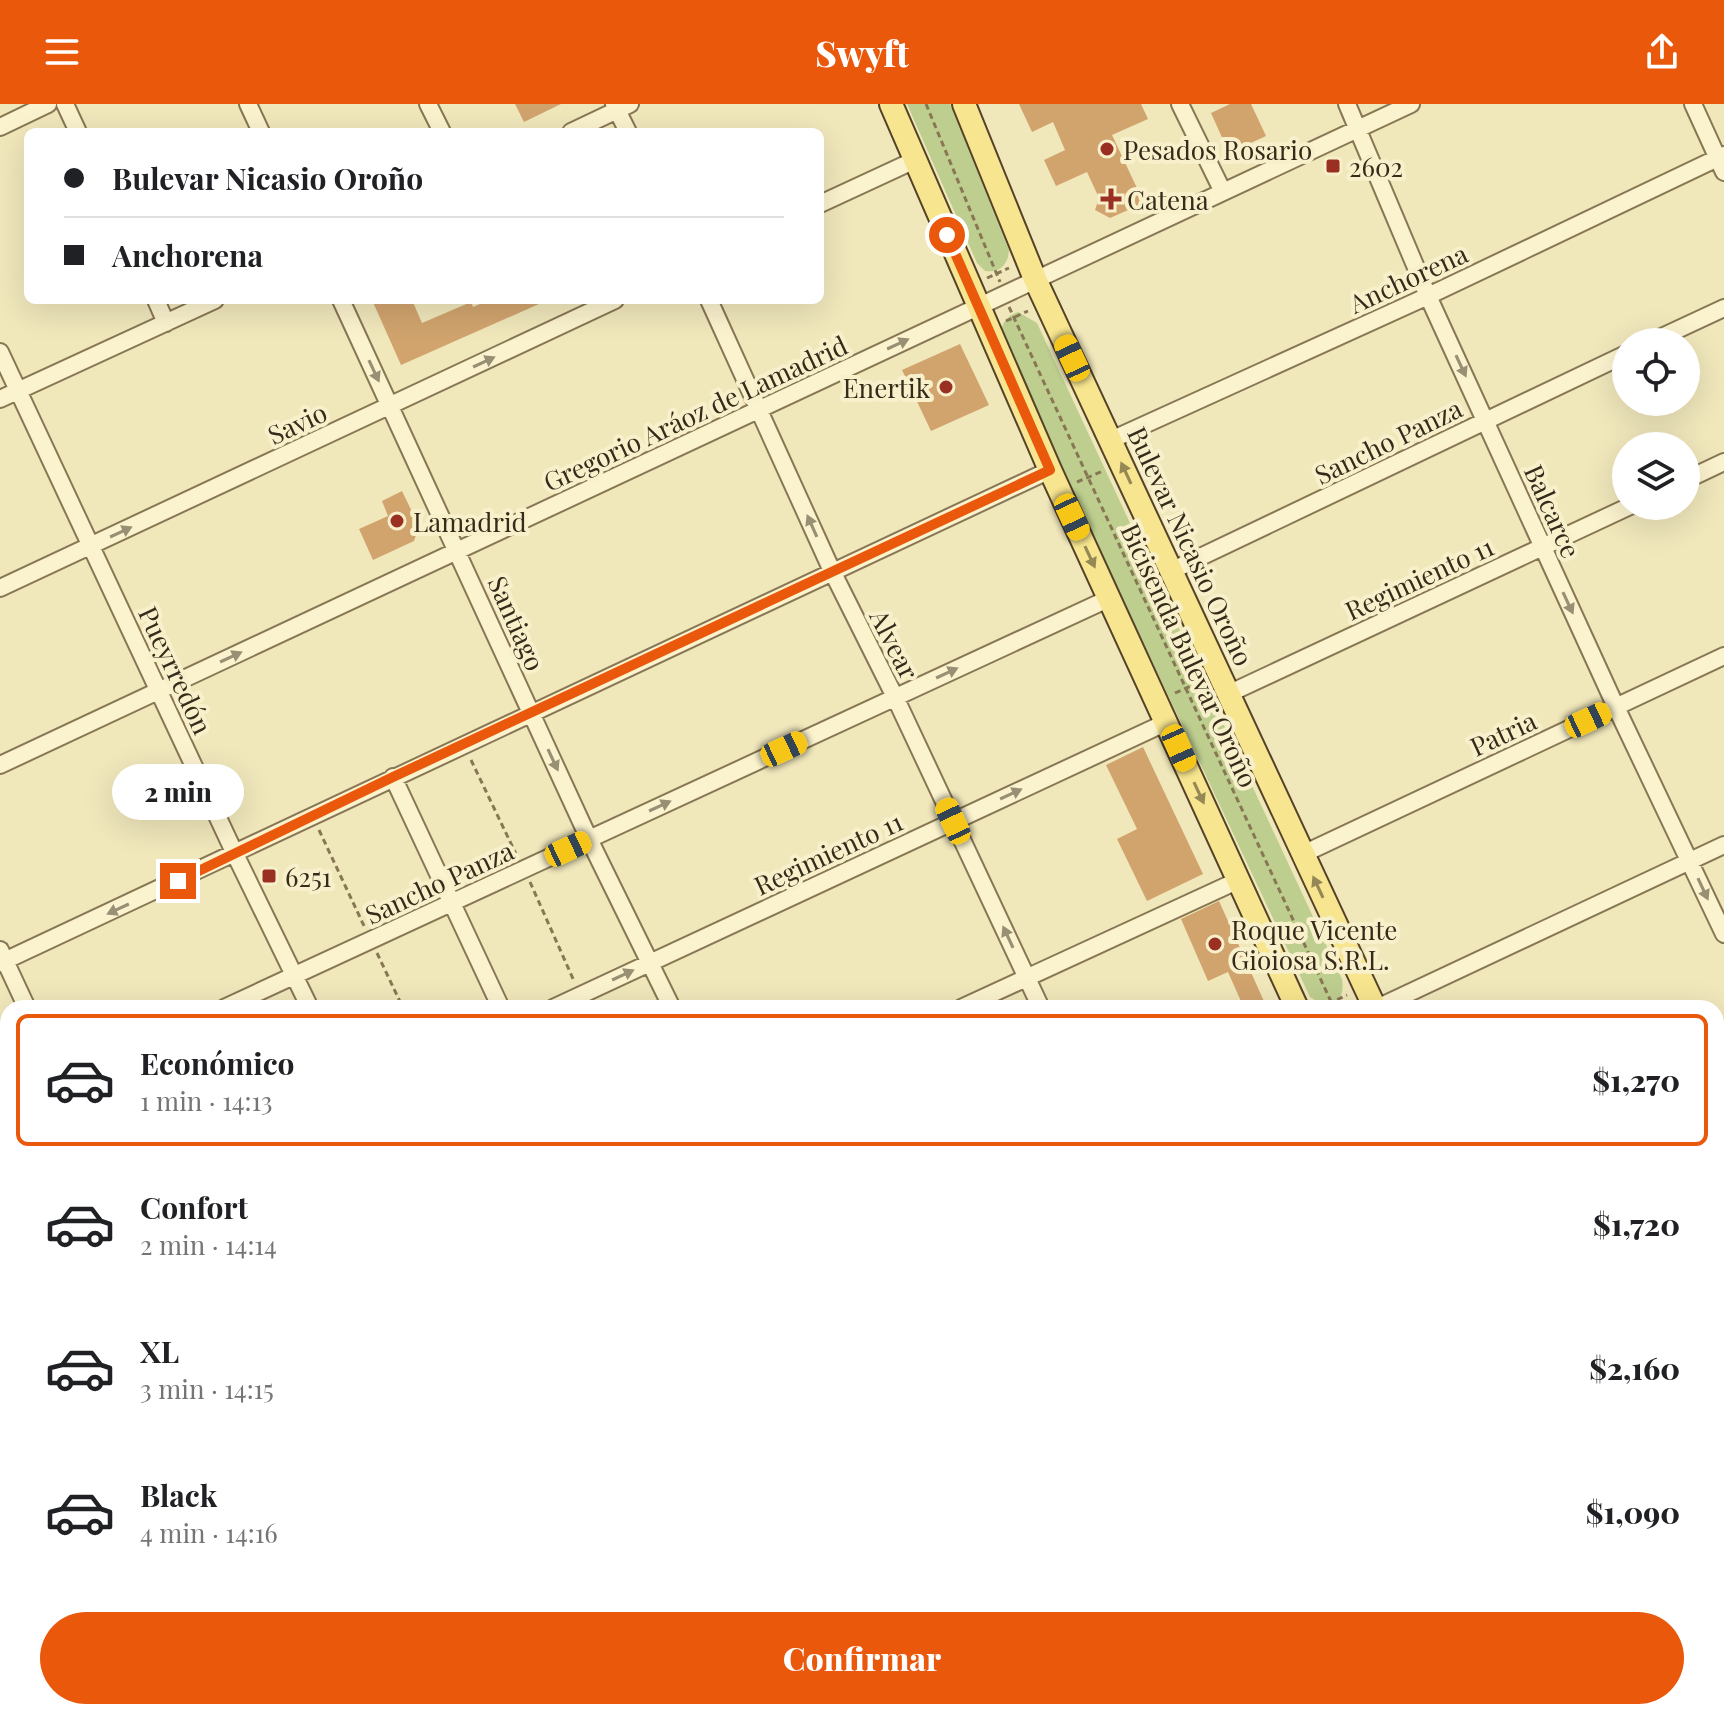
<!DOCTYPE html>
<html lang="es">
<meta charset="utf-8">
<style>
body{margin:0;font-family:"Playfair Display",serif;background:#f2f2f2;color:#202124;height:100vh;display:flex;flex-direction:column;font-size:30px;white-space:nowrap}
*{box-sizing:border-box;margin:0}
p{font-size:26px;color:#757577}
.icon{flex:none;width:44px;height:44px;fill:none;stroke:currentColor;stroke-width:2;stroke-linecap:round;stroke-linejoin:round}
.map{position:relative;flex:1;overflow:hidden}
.side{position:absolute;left:0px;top:896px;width:1724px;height:720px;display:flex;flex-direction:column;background:#fff;border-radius:24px 24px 0 0;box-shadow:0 8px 32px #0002}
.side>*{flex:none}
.banner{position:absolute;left:24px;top:24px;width:800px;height:176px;border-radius:12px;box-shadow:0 8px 32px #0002;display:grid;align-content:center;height:176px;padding:0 40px;background:#fff}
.buttons{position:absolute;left:1612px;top:224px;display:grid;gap:16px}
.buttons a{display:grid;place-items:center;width:88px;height:88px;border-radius:50%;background:#fff;box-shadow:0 8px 32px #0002;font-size:40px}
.end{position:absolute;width:36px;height:36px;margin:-18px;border:10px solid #ea580c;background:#fff;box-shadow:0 0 0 4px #fff}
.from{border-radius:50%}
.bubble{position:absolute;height:56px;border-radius:28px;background:#fff;box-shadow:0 8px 32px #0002;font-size:26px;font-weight:800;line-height:56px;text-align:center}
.car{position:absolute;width:24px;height:48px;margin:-24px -12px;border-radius:10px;box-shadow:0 0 6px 2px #0007;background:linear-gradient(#f5c518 24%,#345 0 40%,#f5c518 0 76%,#345 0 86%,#f5c518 0)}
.banner b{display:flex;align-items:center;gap:28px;height:76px;font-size:30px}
.banner b+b{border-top:2px solid #e0e0e0}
.banner i{width:20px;height:20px;background:#202124}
ul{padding:14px 0 0;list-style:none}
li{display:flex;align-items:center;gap:24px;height:132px;margin:0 16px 12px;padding:0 24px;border:4px solid transparent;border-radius:12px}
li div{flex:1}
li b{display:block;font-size:30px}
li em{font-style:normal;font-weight:800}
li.selected{border-color:#ea580c}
li>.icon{width:72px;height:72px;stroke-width:1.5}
.primary-button{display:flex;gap:16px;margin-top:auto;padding:16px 40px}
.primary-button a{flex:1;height:92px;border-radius:48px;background:#ea580c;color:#fff;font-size:32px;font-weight:800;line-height:92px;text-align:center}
header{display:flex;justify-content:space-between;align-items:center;height:104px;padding:0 40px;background:#ea580c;color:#fff;font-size:36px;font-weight:800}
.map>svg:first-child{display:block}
</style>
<header><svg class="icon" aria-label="menu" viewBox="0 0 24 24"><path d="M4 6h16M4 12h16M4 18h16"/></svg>Swyft<svg class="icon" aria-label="share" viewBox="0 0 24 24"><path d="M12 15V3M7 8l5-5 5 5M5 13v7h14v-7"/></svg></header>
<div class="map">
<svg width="1724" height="1616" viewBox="0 0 1724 1616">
<rect width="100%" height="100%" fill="#f0e7bb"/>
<path fill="#bece8f" d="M 907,0 L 950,0 L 1009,146 C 1008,161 1000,169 985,167 L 977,159 Z
M 1018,208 L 1037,219 L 1342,875 C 1346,900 1329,906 1310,893 L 1000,234 C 1002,220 1004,213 1018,208 Z"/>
<path fill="#d1a46e" d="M 515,0 L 561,0 L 524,18 Z
M 1019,0 L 1141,0 L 1148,15 L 1112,31 L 1144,99 L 1110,114 L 1095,106 L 1099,94 L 1087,68 L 1056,82 L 1044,56 L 1065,46 L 1053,18 L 1032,28 Z
M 1230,0 L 1251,0 L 1266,32 L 1229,49 L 1211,9 Z
M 372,196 L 412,196 L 422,219 L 471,198 L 473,203 L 489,196 L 548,196 L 401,261 Z
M 960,240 L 989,301 L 931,327 L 902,266 Z
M 402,387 L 419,422 L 414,437 L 373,456 L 359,425 L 388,412 L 382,397 Z
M 1143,643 L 1203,770 L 1147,797 L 1117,735 L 1137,725 L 1106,661 Z
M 1219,797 L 1267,904 L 1244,904 L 1228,868 L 1208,877 L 1181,815 Z"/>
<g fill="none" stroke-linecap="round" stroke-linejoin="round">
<g stroke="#887754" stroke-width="20">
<path id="minor" d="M 65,0 L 78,28
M 248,0 L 261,28
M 428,0 L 442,28
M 614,0 L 628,28
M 1180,0 L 1223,88
M 1347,0 L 1428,192 L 1616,603 L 1724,830
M 1693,0 L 1724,68
M 0,23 L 48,0
M 571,28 L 630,0
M 820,100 L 915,56
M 156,196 L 166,219
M 341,196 L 589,735 L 672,904
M 709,196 L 832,467 L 895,593 L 1041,904
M 1651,238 L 1724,204
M 0,248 L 235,750 L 310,904
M 0,295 L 215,196
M 1111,336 L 1428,192 L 1724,51
M 1686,376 L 1724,358
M 1171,467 L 1626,250
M 0,484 L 615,196
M 1228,590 L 1630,402
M 0,661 L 1411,0
M 393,673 L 501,904
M 1303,750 L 1724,552
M 0,846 L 27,904
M 0,859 L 1050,366
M 224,904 L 1110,494
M 553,904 L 1167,618
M 961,904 L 1239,776
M 1377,904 L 1724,741
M 0,1007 L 8,1004
M 1716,1032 L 1724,1028
M 0,1161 L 8,1158
M 1716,1323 L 1724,1320
M 0,1352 L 8,1348
M 0,1426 L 8,1443
M 0,1550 L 8,1546
M 85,1608 L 89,1616
M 357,1608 L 361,1616
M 646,1608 L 650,1616
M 1010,1608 L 1013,1616
M 1364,1608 L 1367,1616
M 470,1616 L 488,1608
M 1088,1616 L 1106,1608"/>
</g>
<g stroke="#554329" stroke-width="26">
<path id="major" d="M 891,0 L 1050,366 L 1297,904
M 964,0 L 1035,175 L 1375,904
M 1622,1608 L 1626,1616
M 1701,1608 L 1705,1616"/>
</g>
<path stroke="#887754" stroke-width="3" stroke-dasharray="6 4" stroke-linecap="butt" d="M 926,0 L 1000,178
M 987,174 L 1009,164
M 1009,203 L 1334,904
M 1006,217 L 1028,207
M 1077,378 L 1103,367
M 1175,589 L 1200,578
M 471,656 L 516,750
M 319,726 L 365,824
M 530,778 L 574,877
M 377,849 L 403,904
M 1319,904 L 1347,891
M 1664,1608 L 1667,1616
M 1646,1616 L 1663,1608"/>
<use href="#minor" stroke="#fbf3ce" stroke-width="16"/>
<use href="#major" stroke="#f7e58f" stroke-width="22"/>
</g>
<defs><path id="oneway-solid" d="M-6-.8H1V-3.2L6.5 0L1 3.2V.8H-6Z" transform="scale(2)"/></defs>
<g fill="#988f74">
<use href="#oneway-solid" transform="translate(898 240) rotate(-25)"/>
<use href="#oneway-solid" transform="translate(484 258) rotate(-25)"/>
<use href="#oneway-solid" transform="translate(1461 262) rotate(65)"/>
<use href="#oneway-solid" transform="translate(374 267) rotate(65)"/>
<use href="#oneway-solid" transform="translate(812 422) rotate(-114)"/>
<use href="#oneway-solid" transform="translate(121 428) rotate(-25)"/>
<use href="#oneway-solid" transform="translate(1568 499) rotate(65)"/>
<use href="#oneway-solid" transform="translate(231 553) rotate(-25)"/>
<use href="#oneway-solid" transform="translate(947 569) rotate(-25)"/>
<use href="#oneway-solid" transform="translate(553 656) rotate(65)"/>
<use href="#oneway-solid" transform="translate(1011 690) rotate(-25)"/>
<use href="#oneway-solid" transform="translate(660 702) rotate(-25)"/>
<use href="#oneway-solid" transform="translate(1703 785) rotate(65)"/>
<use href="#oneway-solid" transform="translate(118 805) rotate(155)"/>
<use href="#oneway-solid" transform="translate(1008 833) rotate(-115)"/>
<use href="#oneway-solid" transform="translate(623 871) rotate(-25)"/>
</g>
<g fill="#968854">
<use href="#oneway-solid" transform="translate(1126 369) rotate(-115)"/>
<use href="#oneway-solid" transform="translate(1090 453) rotate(65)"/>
<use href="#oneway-solid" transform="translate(1199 689) rotate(65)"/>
<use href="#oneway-solid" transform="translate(1318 783) rotate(-115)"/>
</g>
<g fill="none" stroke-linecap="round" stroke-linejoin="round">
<path stroke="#ea580c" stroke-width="10" d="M 178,777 L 393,673 L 1050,366 L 947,131"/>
</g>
<g fill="#9a3021" stroke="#f7f0cb" stroke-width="3">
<circle cx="1107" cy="45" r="8"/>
<rect x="1325" y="54" width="16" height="16" rx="4"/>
<path d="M1107 83h8v8h8v8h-8v8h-8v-8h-8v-8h8z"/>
<circle cx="946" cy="283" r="8"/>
<circle cx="397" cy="417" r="8"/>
<rect x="261" y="764" width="16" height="16" rx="4"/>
<circle cx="1215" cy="840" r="8"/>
</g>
<g text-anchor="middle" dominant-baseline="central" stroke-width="8" stroke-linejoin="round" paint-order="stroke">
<g font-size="26" fill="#362b1a" stroke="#f7f0cb" text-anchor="start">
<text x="1123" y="45">Pesados Rosario</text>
<text x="1349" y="62">2602</text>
<text x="1127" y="95">Catena</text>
<text x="930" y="283" text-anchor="end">Enertik</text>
<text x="413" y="417">Lamadrid</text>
<text x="285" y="772">6251</text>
<text x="1231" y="825">Roque Vicente<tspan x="1231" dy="30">Gioiosa S.R.L.</tspan></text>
</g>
<g font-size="26" fill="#362b1a" stroke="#f7f0cb">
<text transform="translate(1408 174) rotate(-25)">Anchorena</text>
<text transform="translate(695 309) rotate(-25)">Gregorio Aráoz de Lamadrid</text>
<text transform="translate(297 319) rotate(-25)">Savio</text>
<text transform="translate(1388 337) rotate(-26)">Sancho Panza</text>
<text transform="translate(1553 407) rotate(66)">Balcarce</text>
<text transform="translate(1191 442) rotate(65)">Bulevar Nicasio Oroño</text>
<text transform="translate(1419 474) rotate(-25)">Regimiento 11</text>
<text transform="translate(517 519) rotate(66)">Santiago</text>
<text transform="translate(895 540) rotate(63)">Alvear</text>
<text transform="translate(1190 551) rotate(65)">Bicisenda Bulevar Oroño</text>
<text transform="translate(176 566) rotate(65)">Pueyrredón</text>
<text transform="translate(1503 629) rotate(-25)">Patria</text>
<text transform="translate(828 749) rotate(-25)">Regimiento 11</text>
<text transform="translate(439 778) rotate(-25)">Sancho Panza</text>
</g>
</g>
</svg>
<div class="buttons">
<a><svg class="icon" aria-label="locate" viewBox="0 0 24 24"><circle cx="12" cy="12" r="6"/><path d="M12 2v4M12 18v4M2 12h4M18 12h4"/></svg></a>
<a><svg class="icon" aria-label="layers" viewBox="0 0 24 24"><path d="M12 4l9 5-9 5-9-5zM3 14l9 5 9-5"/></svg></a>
</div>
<i class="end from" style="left:947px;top:131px"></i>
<i class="end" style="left:178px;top:777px"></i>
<div class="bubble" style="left:112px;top:660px;width:132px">2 min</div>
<i class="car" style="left:1072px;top:254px;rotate:335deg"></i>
<i class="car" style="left:1072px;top:413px;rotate:155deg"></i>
<i class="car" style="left:1588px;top:616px;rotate:65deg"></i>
<i class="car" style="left:1179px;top:644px;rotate:156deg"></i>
<i class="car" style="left:784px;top:645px;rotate:65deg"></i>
<i class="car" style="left:953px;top:717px;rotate:335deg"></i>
<i class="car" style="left:568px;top:745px;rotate:65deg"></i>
<div class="banner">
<b><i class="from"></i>Bulevar Nicasio Oroño</b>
<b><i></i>Anchorena</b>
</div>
<section class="side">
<ul>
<li class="selected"><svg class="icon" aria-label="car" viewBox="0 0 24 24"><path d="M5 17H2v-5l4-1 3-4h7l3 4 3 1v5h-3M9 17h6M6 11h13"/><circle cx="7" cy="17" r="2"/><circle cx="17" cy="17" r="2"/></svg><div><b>Económico</b><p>1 min · 14:13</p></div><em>$1,270</em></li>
<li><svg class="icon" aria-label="car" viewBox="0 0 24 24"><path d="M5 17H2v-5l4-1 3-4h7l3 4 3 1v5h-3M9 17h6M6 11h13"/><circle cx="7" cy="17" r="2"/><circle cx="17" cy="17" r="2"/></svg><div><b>Confort</b><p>2 min · 14:14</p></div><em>$1,720</em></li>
<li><svg class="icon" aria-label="car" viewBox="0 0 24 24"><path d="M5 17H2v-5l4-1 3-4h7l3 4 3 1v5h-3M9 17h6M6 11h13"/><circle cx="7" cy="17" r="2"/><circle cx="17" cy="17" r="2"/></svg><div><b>XL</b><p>3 min · 14:15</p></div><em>$2,160</em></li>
<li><svg class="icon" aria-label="car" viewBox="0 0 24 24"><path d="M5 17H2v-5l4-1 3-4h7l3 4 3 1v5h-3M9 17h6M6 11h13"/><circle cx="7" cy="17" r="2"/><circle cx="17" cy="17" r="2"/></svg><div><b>Black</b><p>4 min · 14:16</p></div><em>$1,090</em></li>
</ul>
<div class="primary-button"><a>Confirmar</a></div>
</section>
</div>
